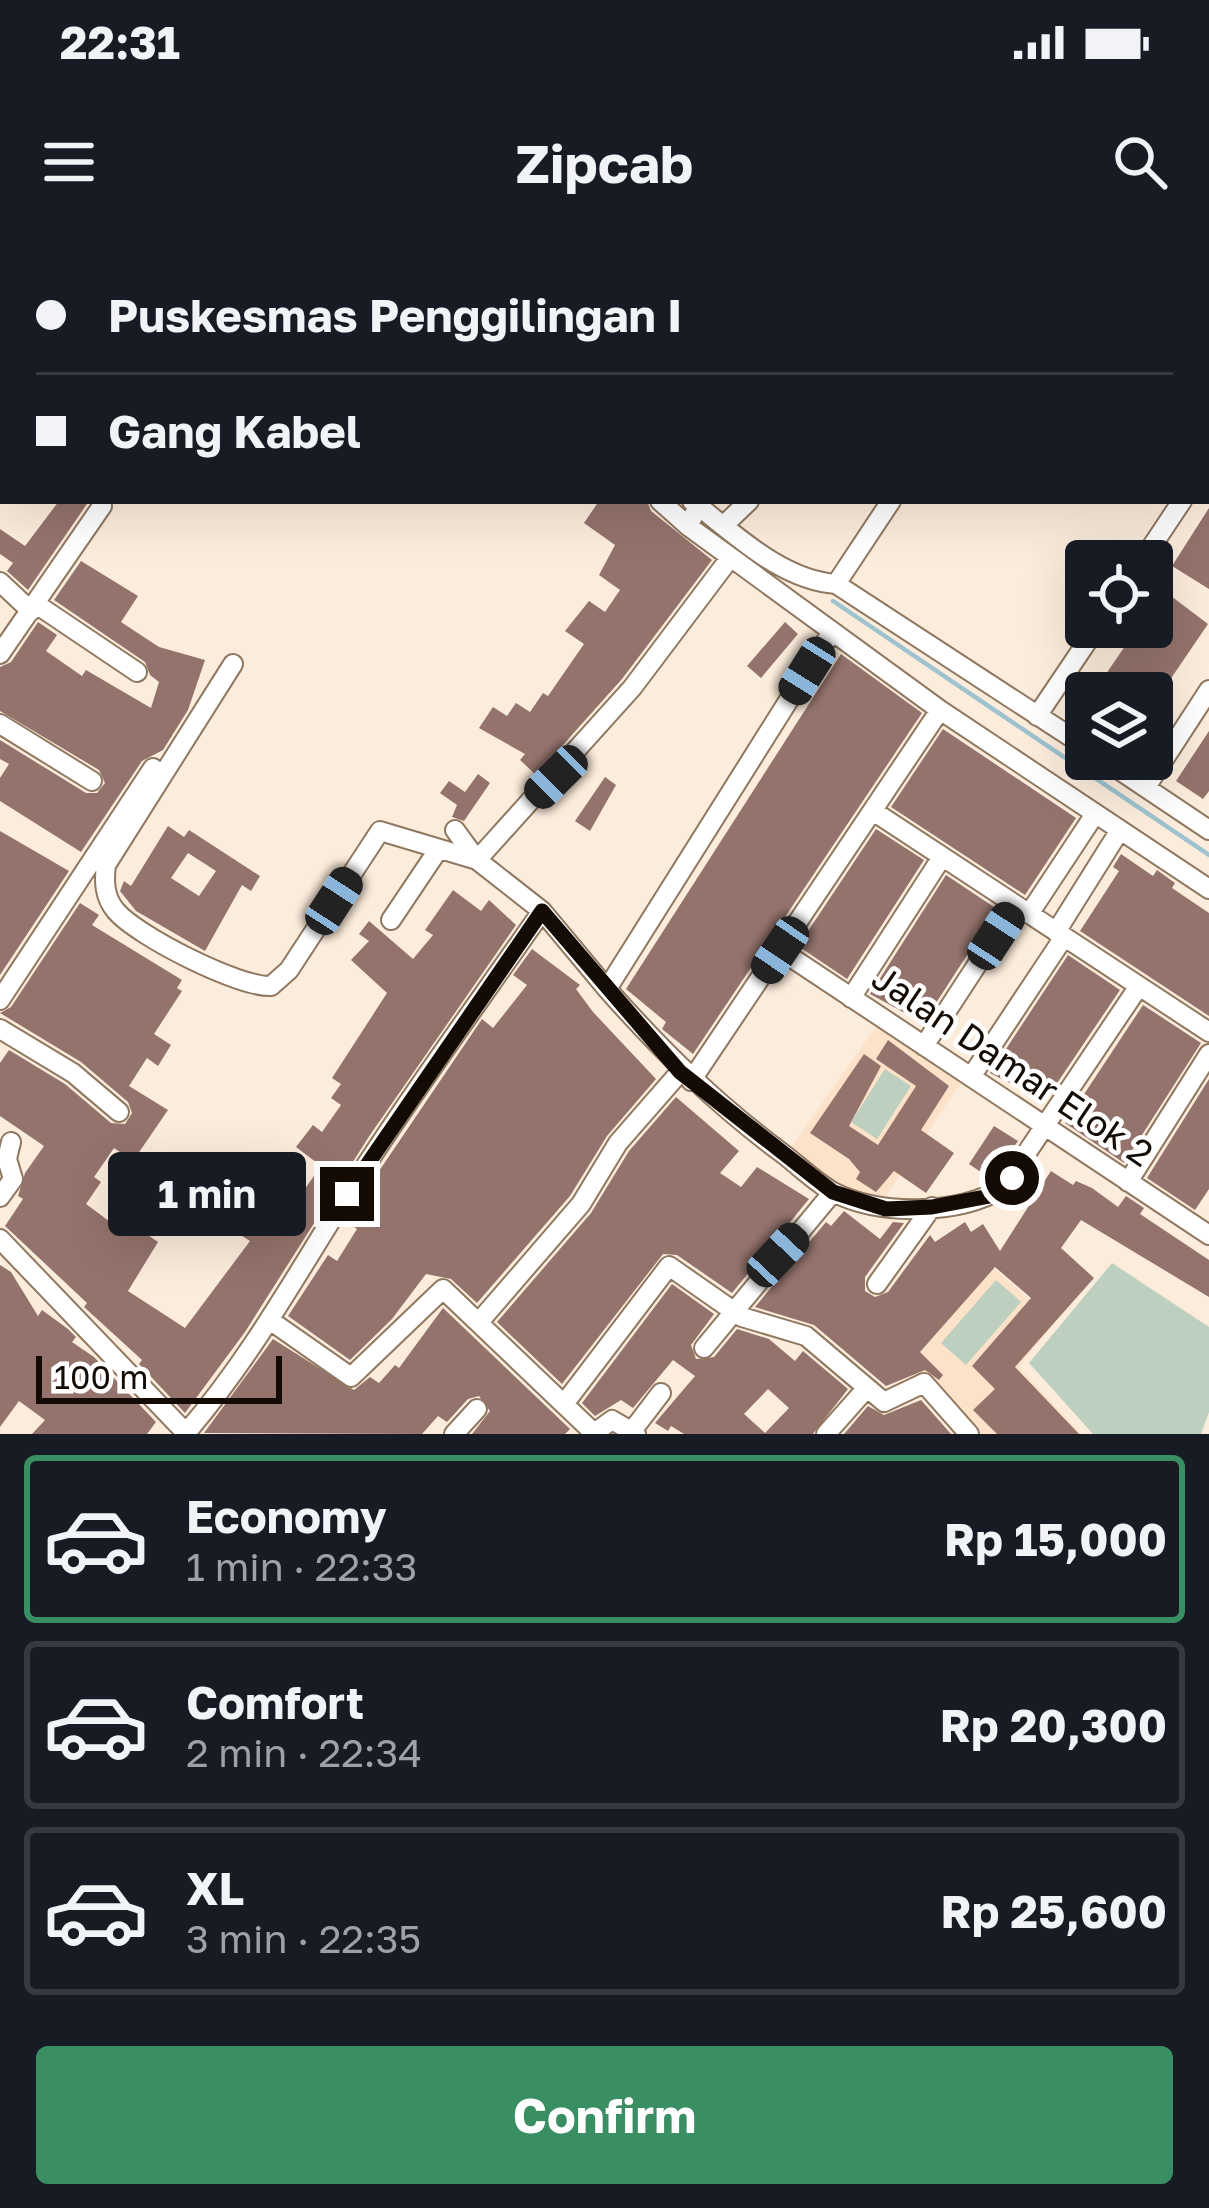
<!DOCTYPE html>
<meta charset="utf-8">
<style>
body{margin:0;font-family:"Golos Text",sans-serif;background:#242831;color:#f1f3f6;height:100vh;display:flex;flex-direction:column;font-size:45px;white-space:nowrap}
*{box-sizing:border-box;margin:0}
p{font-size:39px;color:#9ea1a6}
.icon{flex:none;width:66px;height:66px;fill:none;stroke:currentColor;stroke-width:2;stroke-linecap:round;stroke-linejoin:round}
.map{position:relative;height:1194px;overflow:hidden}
.drawer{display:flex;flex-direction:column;background:#171b24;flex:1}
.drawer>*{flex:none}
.top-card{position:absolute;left:0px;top:0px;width:1209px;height:264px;box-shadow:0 12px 48px #0002;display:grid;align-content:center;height:264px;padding:0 36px;background:#171b24}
.controls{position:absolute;left:1065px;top:300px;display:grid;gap:24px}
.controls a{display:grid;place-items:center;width:108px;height:108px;border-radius:12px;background:#171b24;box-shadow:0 12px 48px #0002;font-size:60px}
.scale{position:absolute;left:36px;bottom:30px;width:246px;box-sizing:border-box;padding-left:12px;border:6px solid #140b04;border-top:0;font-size:33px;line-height:42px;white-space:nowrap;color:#140b04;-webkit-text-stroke:9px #fff;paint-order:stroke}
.end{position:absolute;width:54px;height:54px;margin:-27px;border:15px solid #140b04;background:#fff;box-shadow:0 0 0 6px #fff}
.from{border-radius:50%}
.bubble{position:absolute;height:84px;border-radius:12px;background:#171b24;box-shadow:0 12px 48px #0002;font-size:39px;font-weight:700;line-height:84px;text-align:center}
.car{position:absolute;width:36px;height:72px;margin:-36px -18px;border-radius:15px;box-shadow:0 0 9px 3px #0007;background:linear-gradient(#222 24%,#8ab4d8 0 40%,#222 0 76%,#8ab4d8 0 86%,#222 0)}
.top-card b{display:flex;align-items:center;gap:42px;height:114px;font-size:45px}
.top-card b+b{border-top:3px solid #363941}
.top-card i{width:30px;height:30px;background:#f1f3f6}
ul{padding:21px 0 0;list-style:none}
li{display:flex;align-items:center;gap:36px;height:168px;margin:0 24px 18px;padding:0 12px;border:6px solid #363941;border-radius:12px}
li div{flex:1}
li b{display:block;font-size:45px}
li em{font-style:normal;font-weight:700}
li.on{border-color:#398f62}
li>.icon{width:108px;height:108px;stroke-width:1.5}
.primary-button{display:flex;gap:24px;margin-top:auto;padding:24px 36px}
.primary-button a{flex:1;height:138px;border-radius:12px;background:#398f62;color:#fff;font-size:48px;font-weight:700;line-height:138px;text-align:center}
.status{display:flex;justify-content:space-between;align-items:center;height:84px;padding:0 60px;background:#171b24;direction:ltr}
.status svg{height:33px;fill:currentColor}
header{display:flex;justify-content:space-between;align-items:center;height:156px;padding:0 36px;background:#171b24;font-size:54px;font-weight:700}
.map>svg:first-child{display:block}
</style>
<div class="status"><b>22:31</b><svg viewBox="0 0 49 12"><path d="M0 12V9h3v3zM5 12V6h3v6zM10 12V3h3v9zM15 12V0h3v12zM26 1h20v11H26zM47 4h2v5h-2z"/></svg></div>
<header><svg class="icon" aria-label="menu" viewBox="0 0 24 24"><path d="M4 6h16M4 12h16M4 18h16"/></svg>Zipcab<svg class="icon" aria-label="search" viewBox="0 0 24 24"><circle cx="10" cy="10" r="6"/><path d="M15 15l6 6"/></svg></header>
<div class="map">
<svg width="1209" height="1194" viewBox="0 0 1209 1194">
<rect width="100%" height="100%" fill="#fcecdc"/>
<path fill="#fce2c8" d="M 877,785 L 961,842 L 882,962 L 837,950 L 790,909 Z
M 972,1010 L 1055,1081 L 1019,1127 L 1081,1194 L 973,1194 L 880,1101 Z"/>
<path fill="#bdcfbf" d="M 885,829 L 911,846 L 877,899 L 851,882 Z
M 1112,1023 L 1209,1087 L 1209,1172 L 1201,1194 L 1093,1194 L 1029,1123 Z
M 996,1040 L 1021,1062 L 966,1125 L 941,1103 Z"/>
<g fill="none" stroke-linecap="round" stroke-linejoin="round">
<path stroke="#9ec3cf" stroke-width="4.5" d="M 833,361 L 1209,615"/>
</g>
<path fill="#94736c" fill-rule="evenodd" d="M 59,261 L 89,261 L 28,350 L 7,331 L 13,323 L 0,314 L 0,289 L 25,306 Z
M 599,261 L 647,261 L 651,271 L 712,320 L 622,439 L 536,535 L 520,520 L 525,514 L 479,488 L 493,467 L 507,476 L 516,463 L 530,472 L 543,453 L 548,456 L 584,404 L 565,391 L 589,361 L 605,372 L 620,350 L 599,335 L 615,305 L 584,283 Z
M 1209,268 L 1209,349 L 1172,326 Z
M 81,321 L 138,356 L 121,382 L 159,407 L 205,420 L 188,470 L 163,510 L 142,521 L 81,612 L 0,561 L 0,538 L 9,524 L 0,519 L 0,500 L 86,553 L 97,553 L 105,543 L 99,530 L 0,471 L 0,427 L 11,422 L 38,382 L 57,395 L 46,411 L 82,436 L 86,430 L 151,468 L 159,442 L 150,435 L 145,422 L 54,360 Z
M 1163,350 L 1208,384 L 1161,453 L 1093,453 L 1138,387 L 1152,387 L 1152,366 Z
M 785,382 L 798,394 L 761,438 L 747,426 Z
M 841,414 L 922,473 L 693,814 L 662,789 L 666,782 L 626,749 Z
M 943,489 L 1076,578 L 1025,655 L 891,567 Z
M 1209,491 L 1209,551 L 1203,559 L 1176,541 Z
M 478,534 L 490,543 L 464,581 L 452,577 L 457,565 L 440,553 L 449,541 L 465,552 Z
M 605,537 L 616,545 L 590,591 L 575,581 Z
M 168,586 L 184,597 L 189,590 L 260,636 L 251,651 L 242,645 L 205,711 L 136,671 L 120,651 L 124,641 L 131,646 ZM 188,613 L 216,631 L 199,656 L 171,638 Z
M 876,589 L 924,620 L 847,739 L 798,706 Z
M 0,591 L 69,631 L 0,735 Z
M 1121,614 L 1153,636 L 1157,630 L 1175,643 L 1172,648 L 1209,673 L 1209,776 L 1080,691 L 1119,631 L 1113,627 Z
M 946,635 L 997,669 L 923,783 L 870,754 Z
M 453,650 L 481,671 L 489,660 L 516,685 L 370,895 L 245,1092 L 185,1173 L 139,1124 L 142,1120 L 84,1067 L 87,1063 L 5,986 L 23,959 L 18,956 L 25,933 L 44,906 L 0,876 L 0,823 L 9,810 L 65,844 L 111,883 L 125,884 L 132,873 L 128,862 L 81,822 L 0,773 L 11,767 L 80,663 L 99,675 L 92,685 L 182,740 L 177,748 L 182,751 L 154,794 L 171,805 L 158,826 L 147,818 L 129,846 L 168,870 L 133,921 L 114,908 L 94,937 L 101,942 L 86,964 L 117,987 L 134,996 L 139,989 L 158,1002 L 128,1051 L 185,1088 L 250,1001 L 236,992 L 248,975 L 256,981 L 285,937 L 304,950 L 321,926 L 296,907 L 313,885 L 322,892 L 341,865 L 331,858 L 341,844 L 332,838 L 387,753 L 351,720 L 369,701 L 359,694 L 369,681 L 413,719 L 433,695 L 425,690 Z
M 532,709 L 580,745 L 576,749 L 593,772 L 656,839 L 607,896 L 570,956 L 477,1063 L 451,1039 L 426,1034 L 392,1079 L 350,1120 L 288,1076 L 328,1015 L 337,1021 L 357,989 L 353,986 L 360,975 L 354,968 L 482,779 L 493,788 L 527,745 L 513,735 Z
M 1068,715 L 1120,750 L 1045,861 L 990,833 Z
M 1143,765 L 1201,803 L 1124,923 L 1065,883 Z
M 888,800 L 949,846 L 921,890 L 954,913 L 926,953 L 894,931 L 876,952 L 856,939 L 860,932 L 849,919 L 810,893 L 864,814 L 881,826 L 849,886 L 878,905 L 916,846 L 876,819 Z
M 1209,839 L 1209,949 L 1195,970 L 1147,938 Z
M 676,857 L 739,911 L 720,933 L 741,947 L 757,927 L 809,959 L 732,1053 L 677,1015 L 663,1014 L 562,1144 L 497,1082 L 591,973 L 629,911 Z
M 994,886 L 1018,901 L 991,939 L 969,924 Z
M 1051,931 L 1073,945 L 1076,941 L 1092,948 L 1118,967 L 1126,956 L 1144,968 L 1140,974 L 1209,1020 L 1209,1057 L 1081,980 L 1061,1008 L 1094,1038 L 1015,1127 L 1079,1194 L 997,1194 L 973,1170 L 995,1149 L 972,1126 L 1031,1058 L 995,1027 L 920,1112 L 943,1135 L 939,1140 L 925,1130 L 886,1146 L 814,1085 L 755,1067 L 826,982 L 831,986 L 844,971 L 880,999 L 893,982 L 904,983 L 865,1037 L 865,1051 L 875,1057 L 888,1052 L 930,995 L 935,1002 L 965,982 L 971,992 L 983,984 L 1000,1011 Z
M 0,1025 L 11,1032 L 38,1076 L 42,1070 L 68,1089 L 76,1097 L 72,1102 L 94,1117 L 156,1182 L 147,1194 L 32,1194 L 45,1180 L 19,1161 L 0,1187 Z
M 672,1044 L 714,1074 L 691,1105 L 696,1119 L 714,1117 L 737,1089 L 769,1099 L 795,1121 L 803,1111 L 848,1149 L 813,1194 L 684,1194 L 671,1186 L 668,1191 L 655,1183 L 695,1136 L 673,1120 L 633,1168 L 621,1160 L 595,1176 L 582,1163 ZM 768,1149 L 789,1168 L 765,1193 L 744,1174 Z
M 443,1068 L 570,1189 L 565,1194 L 472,1194 L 490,1171 L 479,1156 L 468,1159 L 447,1182 L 438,1176 L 422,1194 L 204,1193 L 273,1099 L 354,1150 L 370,1137 L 379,1143 L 395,1125 L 399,1128 Z
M 921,1160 L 951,1194 L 844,1194 L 868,1166 L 884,1175 Z"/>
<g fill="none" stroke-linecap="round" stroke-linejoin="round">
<g stroke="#907860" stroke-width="22">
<path id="minor" d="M 105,0 L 111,3
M 211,0 L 214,3
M 374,0 L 377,3
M 510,0 L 512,3
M 583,0 L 586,3
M 811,0 L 815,3
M 910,0 L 912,3
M 406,3 L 409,0
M 642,3 L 645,0
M 1062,3 L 1064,0
M 1097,3 L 1099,0
M 0,16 L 3,21
M 1206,133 L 1209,128
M 1206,156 L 1209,158
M 1206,181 L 1209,183
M 0,186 L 3,183
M 1206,226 L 1209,221
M 660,261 L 688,286
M 692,261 C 735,294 781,340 836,344 L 1086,507
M 701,261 L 688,286 L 940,470 L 1209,649
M 724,285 L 749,261
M 1142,321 L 1182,261
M 0,342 L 31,371
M 836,344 L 891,261
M 36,364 L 137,432
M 831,393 L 607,749 C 662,811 716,864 782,913 C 798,925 815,942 833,952 C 880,976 958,975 1003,948 L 1139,746
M 0,414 L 102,266
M 233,424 L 106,625 C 104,641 104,657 116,671 C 137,696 240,748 271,746 L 289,730 L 380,591 L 477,620 L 632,448 L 730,318
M 1037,476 L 1097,387
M 0,484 L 92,541
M 1103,519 L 1209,590
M 1146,547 L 1209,450
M 873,571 L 1209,792
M 455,590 L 477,620 L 542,671 L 607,749
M 1029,674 L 1095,574
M 391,680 L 438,610
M 1056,692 L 1120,590
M 780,710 L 1209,995
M 851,758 L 942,617
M 0,760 L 153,528
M 0,789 L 73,833 L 119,872
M 924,806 L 1016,665
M 971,837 L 1064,697
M 691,841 L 940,470
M 1128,942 L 1209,814
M 0,957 L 13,939 L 7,919 L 11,902
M 0,999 L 187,1194
M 877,1044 L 932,967
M 271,1081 L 351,1137 L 443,1049 L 594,1193
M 479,1082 L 581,964 L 618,903 L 680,832
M 704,1108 L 833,952
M 564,1164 L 669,1026 L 742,1077 L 806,1096 L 884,1162 L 924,1143 L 969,1194
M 632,1191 L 661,1153
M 186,1193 C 255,1113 302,1024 359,936 C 417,846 481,759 542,671
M 454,1194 L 477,1169
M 593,1194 L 612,1180 L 636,1194
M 826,1194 L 865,1150"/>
</g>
<use href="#minor" stroke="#fff" stroke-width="18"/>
</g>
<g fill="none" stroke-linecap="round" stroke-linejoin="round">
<path stroke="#140b04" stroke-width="15" d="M 347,954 L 542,671 L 680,832 L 833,952 L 886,969 L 932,967 L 990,956 L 1012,938"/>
</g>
<g text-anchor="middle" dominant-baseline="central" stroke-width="9" stroke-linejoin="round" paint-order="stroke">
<g font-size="36" fill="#140b04" stroke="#fff">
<text transform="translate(1013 825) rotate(34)">Jalan Damar Elok 2</text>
</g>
</g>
</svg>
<div class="controls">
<a><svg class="icon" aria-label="locate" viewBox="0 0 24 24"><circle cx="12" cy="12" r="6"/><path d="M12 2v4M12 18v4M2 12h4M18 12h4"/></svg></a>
<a><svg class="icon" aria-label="layers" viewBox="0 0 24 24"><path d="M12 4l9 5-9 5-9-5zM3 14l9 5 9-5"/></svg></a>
</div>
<div class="scale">100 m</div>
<i class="end from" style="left:1012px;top:938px"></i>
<i class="end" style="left:347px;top:954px"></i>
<div class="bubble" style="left:108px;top:912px;width:198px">1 min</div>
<i class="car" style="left:807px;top:431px;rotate:212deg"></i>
<i class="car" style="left:556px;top:537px;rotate:225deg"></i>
<i class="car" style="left:334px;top:661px;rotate:33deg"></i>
<i class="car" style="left:996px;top:696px;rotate:33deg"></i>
<i class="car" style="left:780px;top:710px;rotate:214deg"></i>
<i class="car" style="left:778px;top:1015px;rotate:43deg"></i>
<div class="top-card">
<b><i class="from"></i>Puskesmas Penggilingan I</b>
<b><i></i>Gang Kabel</b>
</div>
</div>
<section class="drawer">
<ul>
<li class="on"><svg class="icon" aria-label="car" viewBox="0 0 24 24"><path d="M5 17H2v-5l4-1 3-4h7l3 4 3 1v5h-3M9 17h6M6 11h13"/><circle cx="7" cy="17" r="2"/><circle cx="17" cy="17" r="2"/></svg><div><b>Economy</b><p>1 min · 22:33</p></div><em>Rp 15,000</em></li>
<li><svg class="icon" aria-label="car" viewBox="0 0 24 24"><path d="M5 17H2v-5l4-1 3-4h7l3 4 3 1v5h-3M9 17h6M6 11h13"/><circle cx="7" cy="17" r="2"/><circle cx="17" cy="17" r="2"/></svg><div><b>Comfort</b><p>2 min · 22:34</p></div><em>Rp 20,300</em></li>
<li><svg class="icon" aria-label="car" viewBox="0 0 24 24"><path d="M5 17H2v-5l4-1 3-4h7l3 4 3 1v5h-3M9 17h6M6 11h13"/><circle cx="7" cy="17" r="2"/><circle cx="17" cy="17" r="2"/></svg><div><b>XL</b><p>3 min · 22:35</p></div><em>Rp 25,600</em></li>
</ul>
<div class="primary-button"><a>Confirm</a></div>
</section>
